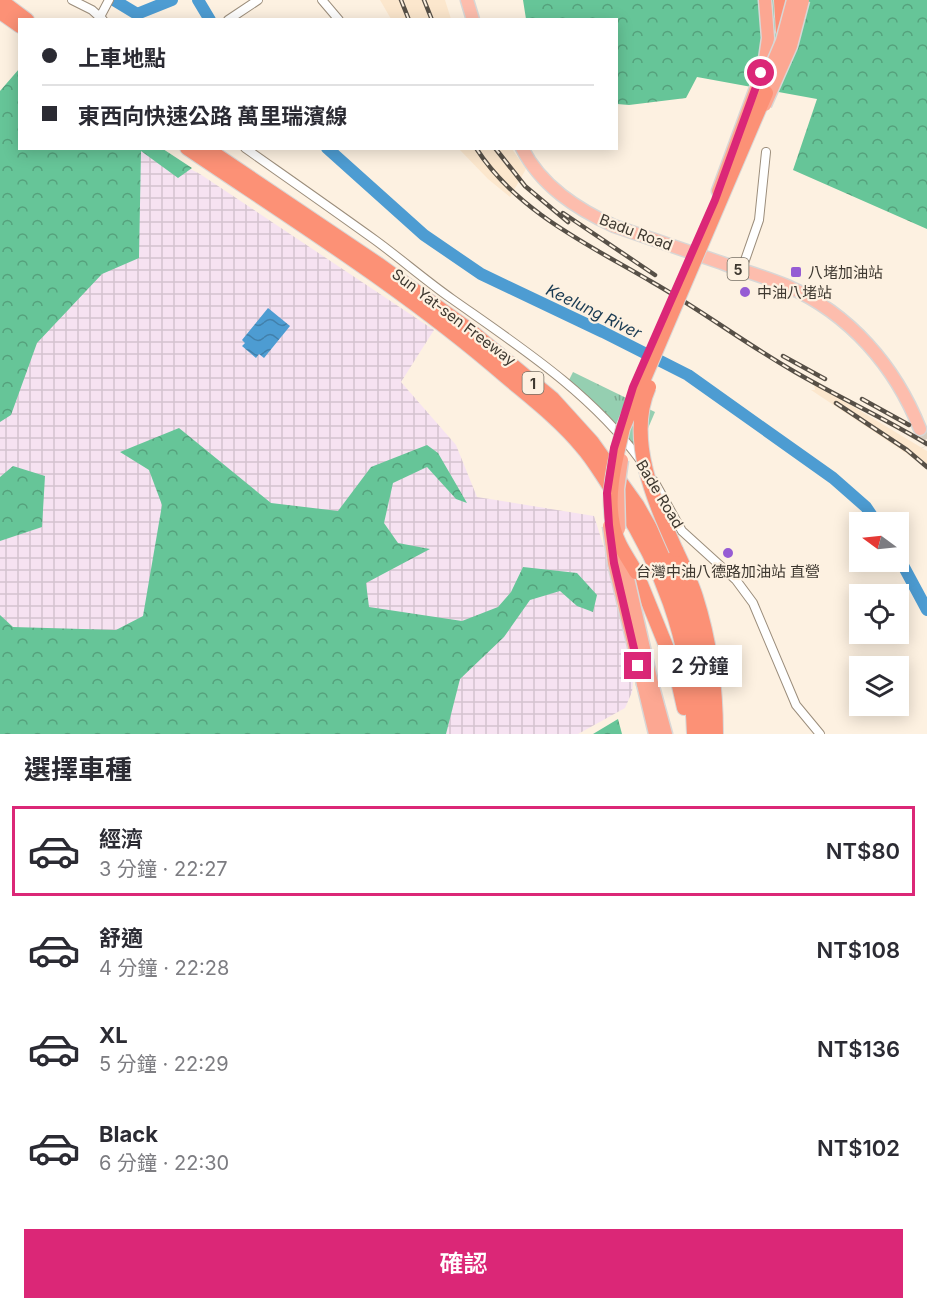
<!DOCTYPE html>
<html lang="zh-TW">
<meta charset="utf-8">
<style>
body{margin:0;font-family:Inter,"Noto Sans TC",sans-serif;background:#f2f2f3;color:#2b2b33;height:100vh;display:flex;flex-direction:column;font-size:22px;white-space:nowrap}
*{box-sizing:border-box;margin:0}
p{font-size:20px;color:#7c7c81}
.icon{flex:none;width:33px;height:33px;fill:none;stroke:currentColor;stroke-width:2;stroke-linecap:round;stroke-linejoin:round}
.map{position:relative;height:734px;overflow:hidden}
.panel{display:flex;flex-direction:column;background:#fff;flex:1}
.panel>*{flex:none}
.hud{position:absolute;left:18px;top:18px;width:600px;height:132px;border-radius:0px;box-shadow:0 3px 15px #0003;display:grid;align-content:center;height:132px;padding:0 24px;background:#fff}
.needle{width:39px;rotate:285deg}
.buttons{position:absolute;left:849px;top:512px;display:grid;gap:12px}
.buttons a{display:grid;place-items:center;width:60px;height:60px;border-radius:0px;background:#fff;box-shadow:0 3px 15px #0003;font-size:30px}
.end{position:absolute;width:27px;height:27px;margin:-14px;border:8px solid #db2777;background:#fff;box-shadow:0 0 0 3px #fff}
.from{border-radius:50%}
.bubble{position:absolute;height:42px;border-radius:0px;background:#fff;box-shadow:0 3px 15px #0003;font-size:20px;font-weight:600;line-height:42px;text-align:center}
.hud b{display:flex;align-items:center;gap:21px;height:57px;font-size:22px}
.hud b+b{border-top:2px solid #e1e1e2}
.hud i{width:15px;height:15px;background:#2b2b33}
ul{padding:0;list-style:none}
li{display:flex;align-items:center;gap:18px;height:90px;margin:0 12px 9px;padding:0 12px;border:3px solid transparent;border-radius:0px}
li div{flex:1}
li b{display:block;font-size:22px}
li em{font-style:normal;font-weight:600}
li.active{border-color:#db2777}
li>.icon{width:54px;height:54px;stroke-width:1.5}
h2{padding:0 24px;font-size:27px;line-height:72px}
.cta{display:flex;gap:12px;margin-top:auto;padding:12px 24px}
.cta a{flex:1;height:69px;border-radius:0px;background:#db2777;color:#fff;font-size:24px;font-weight:600;line-height:69px;text-align:center}
.map>svg:first-child{display:block}
</style>
<div class="map">
<svg width="927" height="734" viewBox="0 0 927 734">
<defs>
<pattern id="industrial-grid" width="8" height="8" patternUnits="userSpaceOnUse" patternTransform="scale(1.5)"><rect width="8" height="8" fill="#f6e2f1"/><path d="M0 4h8M4 0v8" fill="none" stroke="#d4c3cf"/></pattern>
<pattern id="forest-crowns" width="20" height="18" patternUnits="userSpaceOnUse" patternTransform="scale(1.5)"><rect width="20" height="18" fill="#66c598"/><path d="M2 6a3 3 0 1 1 6 0M12 15a3 3 0 1 1 6 0" fill="none" stroke="#55a17c"/></pattern>
<pattern id="park-tufts" width="24" height="20" patternUnits="userSpaceOnUse" patternTransform="scale(1.5)"><rect width="24" height="20" fill="#95cfb1"/><path d="M3 7l-1-3M5 7V3M7 7l1-3M15 17l-1-3M17 17v-4M19 17l1-3" fill="none" stroke="#7ba990"/></pattern>
<pattern id="water-waves" width="16" height="10" patternUnits="userSpaceOnUse" patternTransform="scale(1.5)"><rect width="16" height="10" fill="#4d9cd2"/><path d="M0 5q4-4 8 0t8 0" fill="none" stroke="#4180ab"/></pattern>
</defs>
<rect width="100%" height="100%" fill="#fdf1e1"/>
<path fill="url(#industrial-grid)" d="M 126,149 L 151,149 L 200,174 L 434,330 L 401,382 L 456,445 L 477,497 L 594,516 L 608,560 L 634,673 L 632,692 L 625,708 L 578,734 L 434,734 L 0,634 L 0,347 Z"/>
<path fill="#fce7cd" d="M 380,0 L 445,0 L 451,19 L 391,19 Z
M 459,149 L 512,149 L 526,169 L 510,197 L 488,179 Z
M 814,383 L 927,451 L 927,467 L 811,390 L 815,390 Z"/>
<path fill="url(#forest-crowns)" d="M 523,0 L 927,0 L 927,229 L 793,170 L 817,99 L 697,77 L 686,98 L 629,105 L 617,104 L 616,20 L 526,19 Z
M 19,69 L 20,148 L 163,149 L 192,168 L 178,178 L 141,151 L 139,258 L 102,274 L 37,343 L 11,415 L 0,422 L 0,91 Z
M 179,428 L 271,503 L 338,511 L 371,467 L 427,445 L 438,453 L 467,503 L 456,499 L 427,467 L 393,483 L 384,523 L 398,543 L 430,549 L 366,583 L 369,607 L 462,621 L 498,607 L 511,592 L 523,567 L 577,573 L 597,595 L 593,612 L 577,606 L 560,591 L 530,600 L 504,637 L 460,679 L 446,734 L 0,734 L 0,615 L 13,627 L 116,630 L 143,616 L 162,505 L 149,470 L 120,452 Z
M 13,466 L 45,476 L 42,527 L 0,541 L 0,477 Z
M 618,719 L 622,734 L 593,734 Z"/>
<path fill="url(#park-tufts)" d="M 573,372 L 655,412 L 646,433 L 633,450 L 569,380 Z"/>
<path fill="url(#water-waves)" d="M 268,308 L 290,326 L 264,358 L 259,354 L 256,358 L 242,346 L 245,343 L 242,340 Z"/>
<g fill="none" stroke-linecap="round" stroke-linejoin="round">
<path stroke="#4d9cd2" stroke-width="12" d="M 114,0 L 137,14 L 172,0
M 198,0 L 210,20
M 327,148 L 424,235 L 481,274 L 603,332 L 688,375 L 833,478 L 866,507 L 876,522
M 898,556 L 927,610"/>
<path stroke="#d7ccbe" stroke-width="12" stroke-dasharray="12 6" stroke-linecap="butt" d="M 920,429 L 927,446"/>
<g stroke="#9b8d7b" stroke-width="10">
<path id="minor" d="M 72,0 L 92,10 L 103,20
M 322,0 L 339,20
M 100,17 L 109,0
M 228,20 L 258,0
M 245,148 C 289,179 332,209 375,240 C 401,259 425,280 452,299 C 520,347 590,392 641,461
M 744,263 L 759,220 L 766,152
M 654,481 L 682,531 L 736,580 L 753,603 L 796,705 L 820,734"/>
</g>
<g stroke="#d8d7d6" stroke-width="15">
<path id="primary" d="M 467,0 L 473,20
M 522,148 C 541,186 577,209 614,226 C 650,238 686,251 722,263 C 743,271 766,277 787,286 C 850,314 895,366 920,429"/>
</g>
<g stroke="#d8d7d6" stroke-width="15">
<path id="trunk" d="M 718,191 L 764,66 L 768,38 L 765,0
M 652,683 L 666,734
M 643,684 L 655,734"/>
</g>
<g stroke="#d8d7d6" stroke-width="16">
<path id="motorway" d="M 0,0 L 27,20
M 781,0 L 783,32
M 0,12 L 20,26
M 187,148 C 295,221 407,291 505,376 C 531,398 560,420 582,447 C 592,458 600,472 608,484 C 661,561 691,640 694,734
M 206,148 L 378,264 L 471,331 L 553,399 L 592,442 L 637,505 L 658,542 L 682,596 L 695,643 L 707,734
M 676,550 C 683,565 691,581 696,597 C 710,641 716,688 716,734
M 636,572 L 675,668 L 684,708"/>
</g>
<use href="#minor" stroke="#fff" stroke-width="8"/>
<use href="#primary" stroke="#fdbdad" stroke-width="12"/>
<use href="#trunk" stroke="#fca792" stroke-width="12"/>
<use href="#motorway" stroke="#fc9176" stroke-width="14"/>
<g stroke="#575047" stroke-width="4.5">
<path id="rail" d="M 401,0 L 409,20
M 424,0 L 432,20
M 476,148 C 517,212 589,245 652,282 C 701,310 746,344 795,372 C 838,397 884,418 927,444
M 495,148 L 525,186 L 568,222
M 563,213 L 655,275
M 783,356 L 825,379
M 862,399 L 909,425
M 836,403 L 907,450 L 927,467"/>
</g>
<use href="#rail" stroke="#fdf1e1" stroke-width="2" stroke-dasharray="7" stroke-linecap="butt"/>
<g stroke="#d8d7d6" stroke-width="15" stroke-linecap="butt">
<path id="trunk-bridge" d="M 757,100 L 782,41 L 793,0
M 765,105 L 791,46 L 803,0
M 609,526 L 614,563 L 643,684
M 619,529 L 618,489 L 622,460
M 622,552 L 652,683"/>
</g>
<g stroke="#d8d7d6" stroke-width="16" stroke-linecap="butt">
<path id="motorway-bridge" d="M 649,387 C 626,439 655,503 676,550
M 636,572 C 628,558 616,542 613,525 C 606,493 616,459 623,428 L 766,93"/>
</g>
<use href="#trunk-bridge" stroke="#fca792" stroke-width="12"/>
<use href="#motorway-bridge" stroke="#fc9176" stroke-width="14"/>
</g>
<g fill="none" stroke-linecap="round" stroke-linejoin="round">
<path stroke="#db2777" stroke-width="8" d="M 638,666 L 614,563 L 609,525 L 607,493 L 614,448 L 633,387 L 715,200 L 761,73"/>
</g>
<g fill="#965cd4" stroke="#fdf1e1" stroke-width="2">
<rect x="790" y="266" width="12" height="12" rx="3"/>
<circle cx="745" cy="292" r="6"/>
<circle cx="728" cy="553" r="6"/>
</g>
<g text-anchor="middle" dominant-baseline="central" stroke-width="4.5" stroke-linejoin="round" paint-order="stroke">
<g fill="#fdf1e1" stroke="#777065" stroke-width="1.5">
<rect x="727.5" y="258" width="21" height="22" rx="4.5"/>
<rect x="522.5" y="372" width="21" height="22" rx="4.5"/>
</g>
<g font-size="14" font-weight="bold" fill="#3e3830">
<text x="738" y="269">5</text>
<text x="533" y="383">1</text>
</g>
<g font-size="15" fill="#3e3830" stroke="#fdf1e1">
<text transform="translate(636 232) rotate(21)">Badu Road</text>
<text transform="translate(454 317) rotate(37)">Sun Yat-sen Freeway</text>
<text transform="translate(660 494) rotate(59)">Bade Road</text>
</g>
<g font-size="15" fill="#3e3830" stroke="#fdf1e1" text-anchor="start">
<text x="808" y="272">八堵加油站</text>
<text x="757" y="292">中油八堵站</text>
<text x="728" y="571" text-anchor="middle">台灣中油八德路加油站 直營</text>
</g>
<g font-size="16" font-style="italic" fill="#193a52" stroke="#fdf1e1">
<text transform="translate(594 311) rotate(26)">Keelung River</text>
</g>
</g>
</svg>
<div class="buttons">
<a><svg class="needle" viewBox="-14 -14 28 28"><path d="M0-13l5 13h-10z" fill="#e53935"/><path d="M0 13l5-13h-10z" fill="#7c7c81"/></svg></a>
<a><svg class="icon" aria-label="locate" viewBox="0 0 24 24"><circle cx="12" cy="12" r="6"/><path d="M12 2v4M12 18v4M2 12h4M18 12h4"/></svg></a>
<a><svg class="icon" aria-label="layers" viewBox="0 0 24 24"><path d="M12 4l9 5-9 5-9-5zM3 14l9 5 9-5"/></svg></a>
</div>
<i class="end from" style="left:761px;top:73px"></i>
<i class="end" style="left:638px;top:666px"></i>
<div class="bubble" style="left:658px;top:645px;width:84px">2 分鐘</div>
<div class="hud">
<b><i class="from"></i>上車地點</b>
<b><i></i>東西向快速公路 萬里瑞濱線</b>
</div>
</div>
<section class="panel">
<h2>選擇車種</h2>
<ul>
<li class="active"><svg class="icon" aria-label="car" viewBox="0 0 24 24"><path d="M5 17H2v-5l4-1 3-4h7l3 4 3 1v5h-3M9 17h6M6 11h13"/><circle cx="7" cy="17" r="2"/><circle cx="17" cy="17" r="2"/></svg><div><b>經濟</b><p>3 分鐘 · 22:27</p></div><em>NT$80</em></li>
<li><svg class="icon" aria-label="car" viewBox="0 0 24 24"><path d="M5 17H2v-5l4-1 3-4h7l3 4 3 1v5h-3M9 17h6M6 11h13"/><circle cx="7" cy="17" r="2"/><circle cx="17" cy="17" r="2"/></svg><div><b>舒適</b><p>4 分鐘 · 22:28</p></div><em>NT$108</em></li>
<li><svg class="icon" aria-label="car" viewBox="0 0 24 24"><path d="M5 17H2v-5l4-1 3-4h7l3 4 3 1v5h-3M9 17h6M6 11h13"/><circle cx="7" cy="17" r="2"/><circle cx="17" cy="17" r="2"/></svg><div><b>XL</b><p>5 分鐘 · 22:29</p></div><em>NT$136</em></li>
<li><svg class="icon" aria-label="car" viewBox="0 0 24 24"><path d="M5 17H2v-5l4-1 3-4h7l3 4 3 1v5h-3M9 17h6M6 11h13"/><circle cx="7" cy="17" r="2"/><circle cx="17" cy="17" r="2"/></svg><div><b>Black</b><p>6 分鐘 · 22:30</p></div><em>NT$102</em></li>
</ul>
<div class="cta"><a>確認</a></div>
</section>
